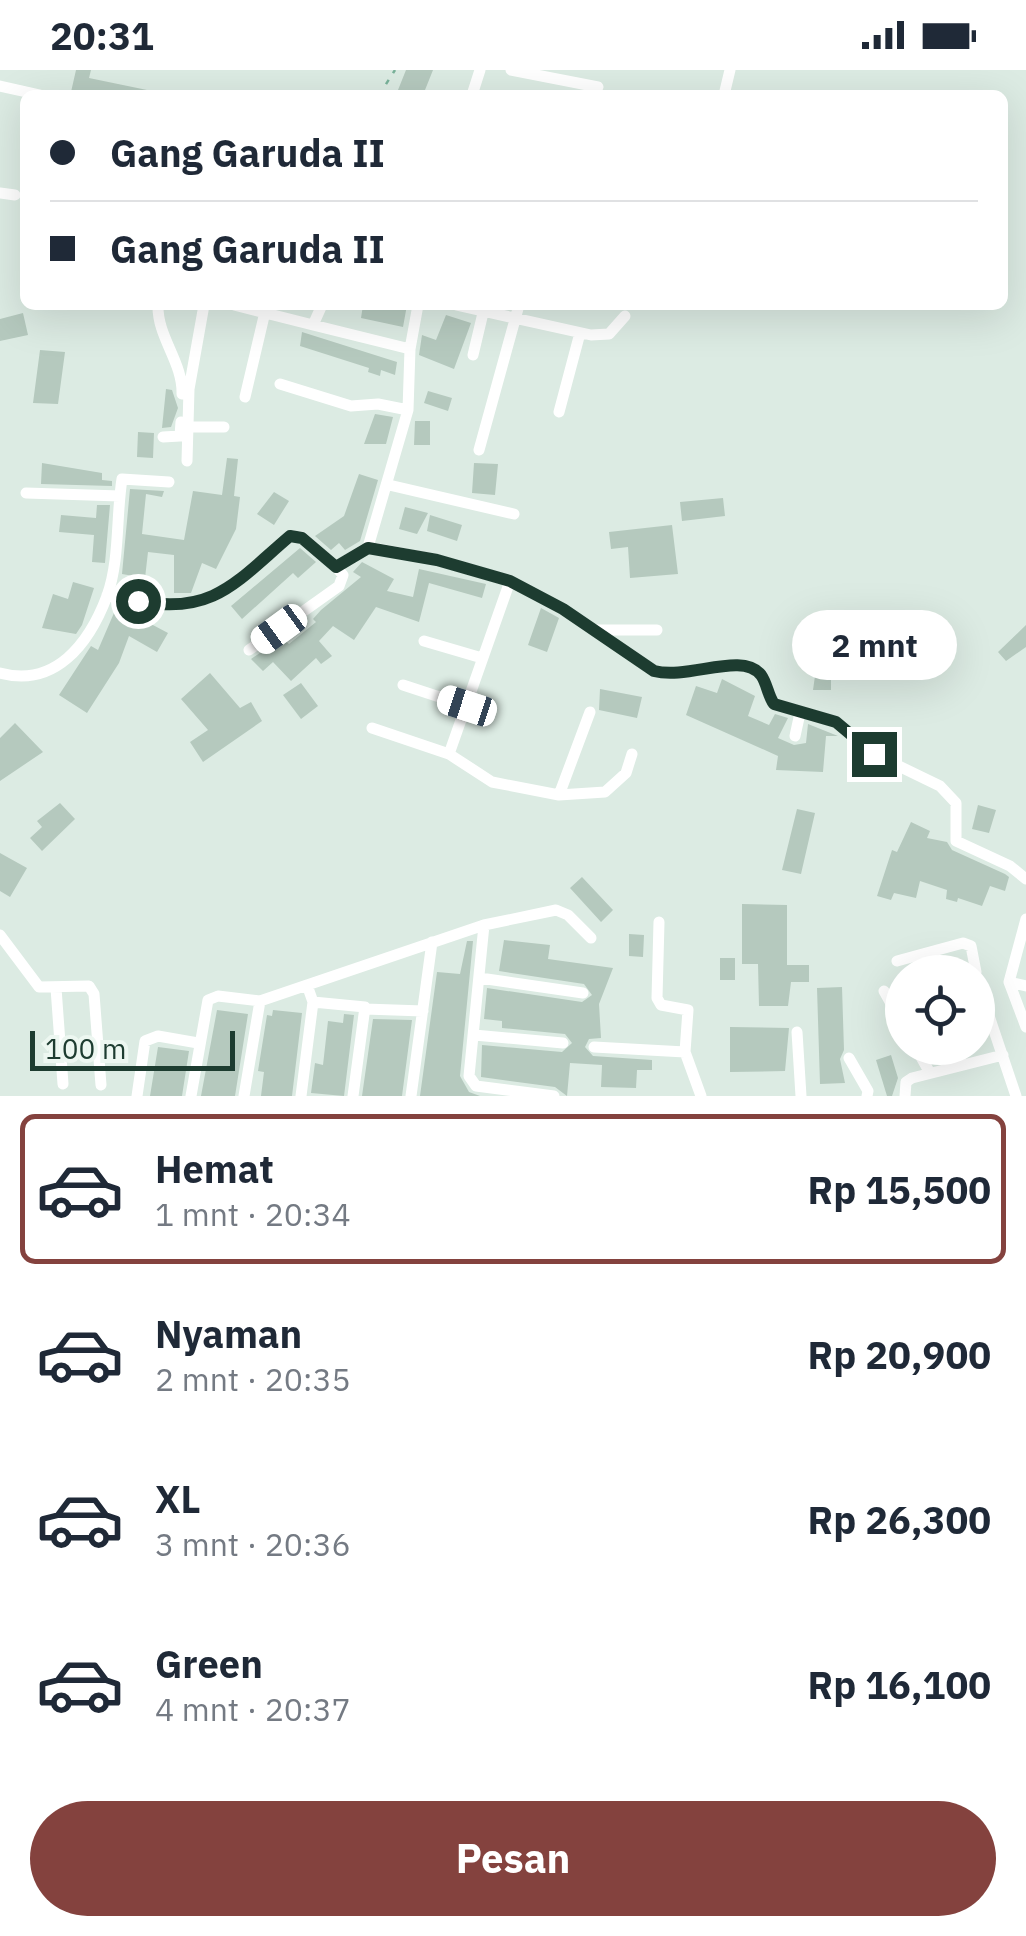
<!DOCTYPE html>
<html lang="id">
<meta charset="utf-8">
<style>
body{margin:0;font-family:"IBM Plex Sans",sans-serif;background:#f6f6f7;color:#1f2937;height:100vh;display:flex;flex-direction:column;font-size:38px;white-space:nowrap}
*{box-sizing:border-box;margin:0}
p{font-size:32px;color:#747a83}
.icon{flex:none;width:55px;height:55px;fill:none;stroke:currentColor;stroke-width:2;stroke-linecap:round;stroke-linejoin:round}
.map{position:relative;height:1026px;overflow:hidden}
.panel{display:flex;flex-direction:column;background:#fff;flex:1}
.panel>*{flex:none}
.hud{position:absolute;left:20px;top:20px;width:988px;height:220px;border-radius:15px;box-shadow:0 10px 40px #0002;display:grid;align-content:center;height:220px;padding:0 30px;background:#fff}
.tools{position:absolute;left:885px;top:885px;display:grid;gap:20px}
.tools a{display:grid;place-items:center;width:110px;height:110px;border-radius:50%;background:#fff;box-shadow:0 10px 40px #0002;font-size:50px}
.scale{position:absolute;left:30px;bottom:25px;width:205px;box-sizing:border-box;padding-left:10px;border:5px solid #1d3c30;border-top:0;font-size:28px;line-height:35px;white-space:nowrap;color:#1d3c30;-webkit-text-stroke:8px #edf7f1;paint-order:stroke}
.end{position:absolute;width:45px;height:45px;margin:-22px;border:12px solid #1d3c30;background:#fff;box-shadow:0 0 0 5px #fff}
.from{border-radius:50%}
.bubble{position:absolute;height:70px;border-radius:35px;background:#fff;box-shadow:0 10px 40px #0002;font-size:32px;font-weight:700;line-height:70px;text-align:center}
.car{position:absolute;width:30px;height:60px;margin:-30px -15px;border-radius:12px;box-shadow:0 0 8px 2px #0007;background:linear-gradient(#fff 24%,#345 0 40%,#fff 0 76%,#345 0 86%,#fff 0)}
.hud b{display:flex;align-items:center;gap:35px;height:95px;font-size:38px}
.hud b+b{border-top:2px solid #e0e1e3}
.hud i{width:25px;height:25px;background:#1f2937}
ul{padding:18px 0 0;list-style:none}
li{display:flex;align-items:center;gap:30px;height:150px;margin:0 20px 15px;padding:0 10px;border:5px solid transparent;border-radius:15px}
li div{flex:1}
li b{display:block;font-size:38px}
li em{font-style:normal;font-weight:700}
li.on{border-color:#84423e}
li>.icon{width:90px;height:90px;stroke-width:1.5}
.cta{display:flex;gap:20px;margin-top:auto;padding:20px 30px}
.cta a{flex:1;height:115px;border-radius:60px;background:#84423e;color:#fff;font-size:40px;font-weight:700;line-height:115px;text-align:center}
.status{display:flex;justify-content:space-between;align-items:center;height:70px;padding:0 50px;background:#fff;direction:ltr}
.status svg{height:28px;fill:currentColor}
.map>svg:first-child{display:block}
</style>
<div class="status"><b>20:31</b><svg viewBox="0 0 49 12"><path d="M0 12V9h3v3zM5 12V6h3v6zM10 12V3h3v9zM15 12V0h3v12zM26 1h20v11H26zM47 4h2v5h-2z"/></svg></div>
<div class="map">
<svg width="1026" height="1026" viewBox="0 0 1026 1026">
<rect width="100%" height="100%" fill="#dcebe3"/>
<path fill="#b5c9be" d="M 76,0 L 91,0 L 89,8 L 147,20 L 147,25 L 71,22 Z
M 406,0 L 433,0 L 423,25 L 396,25 Z
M 363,235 L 407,235 L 403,257 L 361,248 Z
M 23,243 L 28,265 L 0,271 L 0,249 Z
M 446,245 L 471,253 L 454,299 L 419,285 L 422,265 L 436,270 Z
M 302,262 L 397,292 L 395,305 L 381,300 L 380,306 L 368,302 L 369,298 L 300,276 Z
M 40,280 L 65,282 L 58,334 L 33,333 Z
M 166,319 L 172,320 L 178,338 L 171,357 L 162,358 Z
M 428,321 L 452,328 L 448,341 L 424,333 Z
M 375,344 L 393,347 L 386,374 L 364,374 Z
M 415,351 L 430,351 L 430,375 L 414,375 Z
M 138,362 L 154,363 L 153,388 L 137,387 Z
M 227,388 L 238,389 L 234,426 L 240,427 L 236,459 L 216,499 L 202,493 L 191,523 L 174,523 L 174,485 L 148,482 L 145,508 L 122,504 L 130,419 L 164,421 L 162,427 L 146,424 L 142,464 L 184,470 L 193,421 L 222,425 Z
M 42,393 L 102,403 L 102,410 L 112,411 L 112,416 L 41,414 Z
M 474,393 L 498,394 L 495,425 L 472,423 Z
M 359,404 L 378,410 L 360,471 L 345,480 L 339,473 L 331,480 L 315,466 L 344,446 Z
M 274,422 L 289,431 L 274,455 L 257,444 Z
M 723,428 L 725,446 L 682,451 L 680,432 Z
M 97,435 L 110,435 L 105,493 L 92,492 L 94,465 L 59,462 L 61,445 L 96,448 Z
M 405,437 L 428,443 L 417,464 L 399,459 Z
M 430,445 L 462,455 L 457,471 L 427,461 Z
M 672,455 L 678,504 L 630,508 L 628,477 L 611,479 L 609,462 Z
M 300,478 L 316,492 L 298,508 L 293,503 L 242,549 L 231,536 Z
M 362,492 L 394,509 L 387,521 L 413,527 L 419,499 L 486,514 L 482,528 L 429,513 L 419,552 L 376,537 L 354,570 L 333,556 L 319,571 L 332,586 L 321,594 L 316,588 L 291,611 L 273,592 L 263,601 L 251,589 L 282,568 L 289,574 L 316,552 L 313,549 L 321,540 L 361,507 L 353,502 Z
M 73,512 L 94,518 L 82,555 L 76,564 L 42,558 L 53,524 L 68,529 Z
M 117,536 L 168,563 L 157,582 L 129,566 L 119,593 L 87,643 L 59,625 L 91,576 L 98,580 Z
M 541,538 L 559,548 L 547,582 L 528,575 Z
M 1026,555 L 1026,577 L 1006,591 L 998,582 Z
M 816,599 L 831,599 L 831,620 L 813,620 Z
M 210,603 L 240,638 L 251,632 L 262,651 L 203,692 L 190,672 L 208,660 L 181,629 Z
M 722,609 L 755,626 L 748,646 L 769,655 L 775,644 L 788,648 L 778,668 L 794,675 L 806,673 L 808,654 L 838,666 L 826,666 L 823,702 L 776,700 L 778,686 L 686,645 L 696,616 L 717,623 Z
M 301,613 L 318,636 L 301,649 L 283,625 Z
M 600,619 L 642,627 L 637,648 L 599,640 Z
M 15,653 L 43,682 L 0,711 L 0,668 Z
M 60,733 L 75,749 L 42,781 L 30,768 L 42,757 L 37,751 Z
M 978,735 L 996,740 L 989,763 L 972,759 Z
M 797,739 L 815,743 L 801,804 L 782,800 Z
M 911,752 L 930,761 L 927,768 L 947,772 L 952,780 L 1005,804 L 1009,807 L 1005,821 L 990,816 L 982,836 L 958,828 L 957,832 L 946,829 L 947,820 L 920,811 L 916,828 L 894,823 L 891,830 L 877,826 L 892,780 L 897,782 Z
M 0,783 L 27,798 L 10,827 L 0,821 Z
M 582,807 L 613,840 L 601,852 L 570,818 Z
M 742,834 L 787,835 L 787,895 L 809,895 L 809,912 L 791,912 L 788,936 L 759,936 L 758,894 L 742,894 Z
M 629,864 L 644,865 L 643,887 L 629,886 Z
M 504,870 L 550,875 L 548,889 L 613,898 L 599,934 L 601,968 L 589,969 L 585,977 L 593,986 L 652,990 L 652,1000 L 637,1000 L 636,1018 L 601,1017 L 602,995 L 570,993 L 567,1026 L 555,1017 L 481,1007 L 482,975 L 562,982 L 572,973 L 565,964 L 502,958 L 502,951 L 484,949 L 487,918 L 582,932 L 592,925 L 584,914 L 499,901 Z
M 467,871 L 473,871 L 460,1006 L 469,1022 L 480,1026 L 420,1026 L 437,902 L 460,904 Z
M 720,888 L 735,888 L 735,910 L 720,910 Z
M 842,917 L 844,980 L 840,989 L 845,1013 L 820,1014 L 817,918 Z
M 217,940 L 248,944 L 235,1026 L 201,1026 Z
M 273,940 L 302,943 L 292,1026 L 261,1026 L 264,1002 L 258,1001 L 267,945 L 272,946 Z
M 344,944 L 354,945 L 344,1026 L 311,1023 L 315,993 L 323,995 L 328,951 L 343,953 Z
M 373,949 L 412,950 L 402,1026 L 362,1026 Z
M 730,957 L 789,958 L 785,1001 L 730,1002 Z
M 158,977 L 189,981 L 182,1026 L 150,1026 Z
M 891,985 L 898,1008 L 892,1026 L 887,1026 L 876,990 Z"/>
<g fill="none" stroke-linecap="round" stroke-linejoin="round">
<path stroke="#79b29a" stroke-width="2.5" stroke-dasharray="5 8" stroke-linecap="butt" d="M 379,25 L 395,0"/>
<path stroke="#fff" stroke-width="11" d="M 511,0 L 598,17
M 0,16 L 40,25
M 472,25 L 480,0
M 724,25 L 730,0
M 0,123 L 15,125
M 158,235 C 157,267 183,292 182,324
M 234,235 L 313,255
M 322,235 L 313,255 L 410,279
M 456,235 L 591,265 L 609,264 L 625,246
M 473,285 L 483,243
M 280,314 L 351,336 L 378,334 L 408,340
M 245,327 L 265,242
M 559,342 L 580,263
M 186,357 L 224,357
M 163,367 L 180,366 L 181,352
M 479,380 L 519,235
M 187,391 L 189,319 L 204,235
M 389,415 L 514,444
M 26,423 L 120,426
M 368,477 L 408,340 L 410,279 L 418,235
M 107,525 C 212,546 213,530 291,466 L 302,467 L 336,497 L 368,477 L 437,490 L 510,511 L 563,539 L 654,601 C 688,610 742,581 761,605 C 767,613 768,626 774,634 L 836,652 L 874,684 L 940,716 L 956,733 L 956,771 L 1010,796 L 1026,809
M 597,560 L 657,560
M 424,571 L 482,588
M 249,580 L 339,516 L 343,505 L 336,497
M 0,603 C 55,618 89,574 107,526 C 120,490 116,446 122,409 L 169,412
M 403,615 L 467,636
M 372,658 L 449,684 L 492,712 L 559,725 L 605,722 L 626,703 L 632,684
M 795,666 L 800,643
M 449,684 L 510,511
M 559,725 L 590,642
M 1026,849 L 1009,912 L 1026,957
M 659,852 L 657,928 L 661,935 L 688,940 L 685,982 L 701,1026
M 484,855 L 469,1006 L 476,1016 L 554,1026
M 0,865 L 39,917 L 89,916 L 94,924 L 101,1015
M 897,891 L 963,873 L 971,876 L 976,902
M 480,908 L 583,923
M 1009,912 L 1026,916
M 978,913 L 1016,1026
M 56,918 L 63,1014
M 884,921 L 902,953
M 313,932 L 365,937 L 353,1026
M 365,939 L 423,941
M 797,962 L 801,1026
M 474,965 L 563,973
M 594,977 L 685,982
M 916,978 L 930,1003
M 849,988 L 868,1021 L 867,1026
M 137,1026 L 145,971 L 158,966 L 198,973
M 191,1026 L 208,930 L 218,926 L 260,931 L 484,855 L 556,840 L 568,845 L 591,868
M 244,1026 L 260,931
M 301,1026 L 313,932 L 307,915
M 411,1026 L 432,872
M 905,1026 L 906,1012 L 912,1008 L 1003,985"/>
</g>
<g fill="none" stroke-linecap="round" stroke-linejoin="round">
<path stroke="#1d3c30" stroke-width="12" d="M 138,531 C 213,546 237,511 290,466 L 302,468 L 336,497 L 368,478 L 437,490 L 510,511 L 563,539 L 654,601 C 689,610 742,581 761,605 C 767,613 768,626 774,634 L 836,652 L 874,684"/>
</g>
</svg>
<div class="tools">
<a><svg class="icon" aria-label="locate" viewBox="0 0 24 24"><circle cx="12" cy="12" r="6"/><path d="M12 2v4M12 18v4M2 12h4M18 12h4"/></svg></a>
</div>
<div class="scale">100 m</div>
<i class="end from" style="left:138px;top:531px"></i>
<i class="end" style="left:874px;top:684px"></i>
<div class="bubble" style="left:792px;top:540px;width:165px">2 mnt</div>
<i class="car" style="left:279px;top:559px;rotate:234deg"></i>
<i class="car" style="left:467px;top:636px;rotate:288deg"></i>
<div class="hud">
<b><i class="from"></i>Gang Garuda II</b>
<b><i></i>Gang Garuda II</b>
</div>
</div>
<section class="panel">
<ul>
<li class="on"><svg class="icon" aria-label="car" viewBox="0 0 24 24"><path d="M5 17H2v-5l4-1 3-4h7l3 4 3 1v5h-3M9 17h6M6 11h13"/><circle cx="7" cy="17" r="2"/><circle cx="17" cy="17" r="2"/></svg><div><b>Hemat</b><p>1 mnt · 20:34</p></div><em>Rp 15,500</em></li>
<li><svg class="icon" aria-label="car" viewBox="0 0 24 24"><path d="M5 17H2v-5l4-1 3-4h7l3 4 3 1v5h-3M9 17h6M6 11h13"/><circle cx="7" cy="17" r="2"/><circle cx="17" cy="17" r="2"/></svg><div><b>Nyaman</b><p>2 mnt · 20:35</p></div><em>Rp 20,900</em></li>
<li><svg class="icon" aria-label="car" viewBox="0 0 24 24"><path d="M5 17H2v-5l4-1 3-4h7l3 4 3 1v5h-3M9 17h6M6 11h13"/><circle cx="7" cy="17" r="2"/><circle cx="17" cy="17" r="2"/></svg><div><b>XL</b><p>3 mnt · 20:36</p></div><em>Rp 26,300</em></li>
<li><svg class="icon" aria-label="car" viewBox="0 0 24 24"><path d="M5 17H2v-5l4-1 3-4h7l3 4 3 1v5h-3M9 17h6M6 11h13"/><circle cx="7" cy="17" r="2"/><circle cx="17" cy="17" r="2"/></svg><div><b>Green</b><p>4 mnt · 20:37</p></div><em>Rp 16,100</em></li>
</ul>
<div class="cta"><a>Pesan</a></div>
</section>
